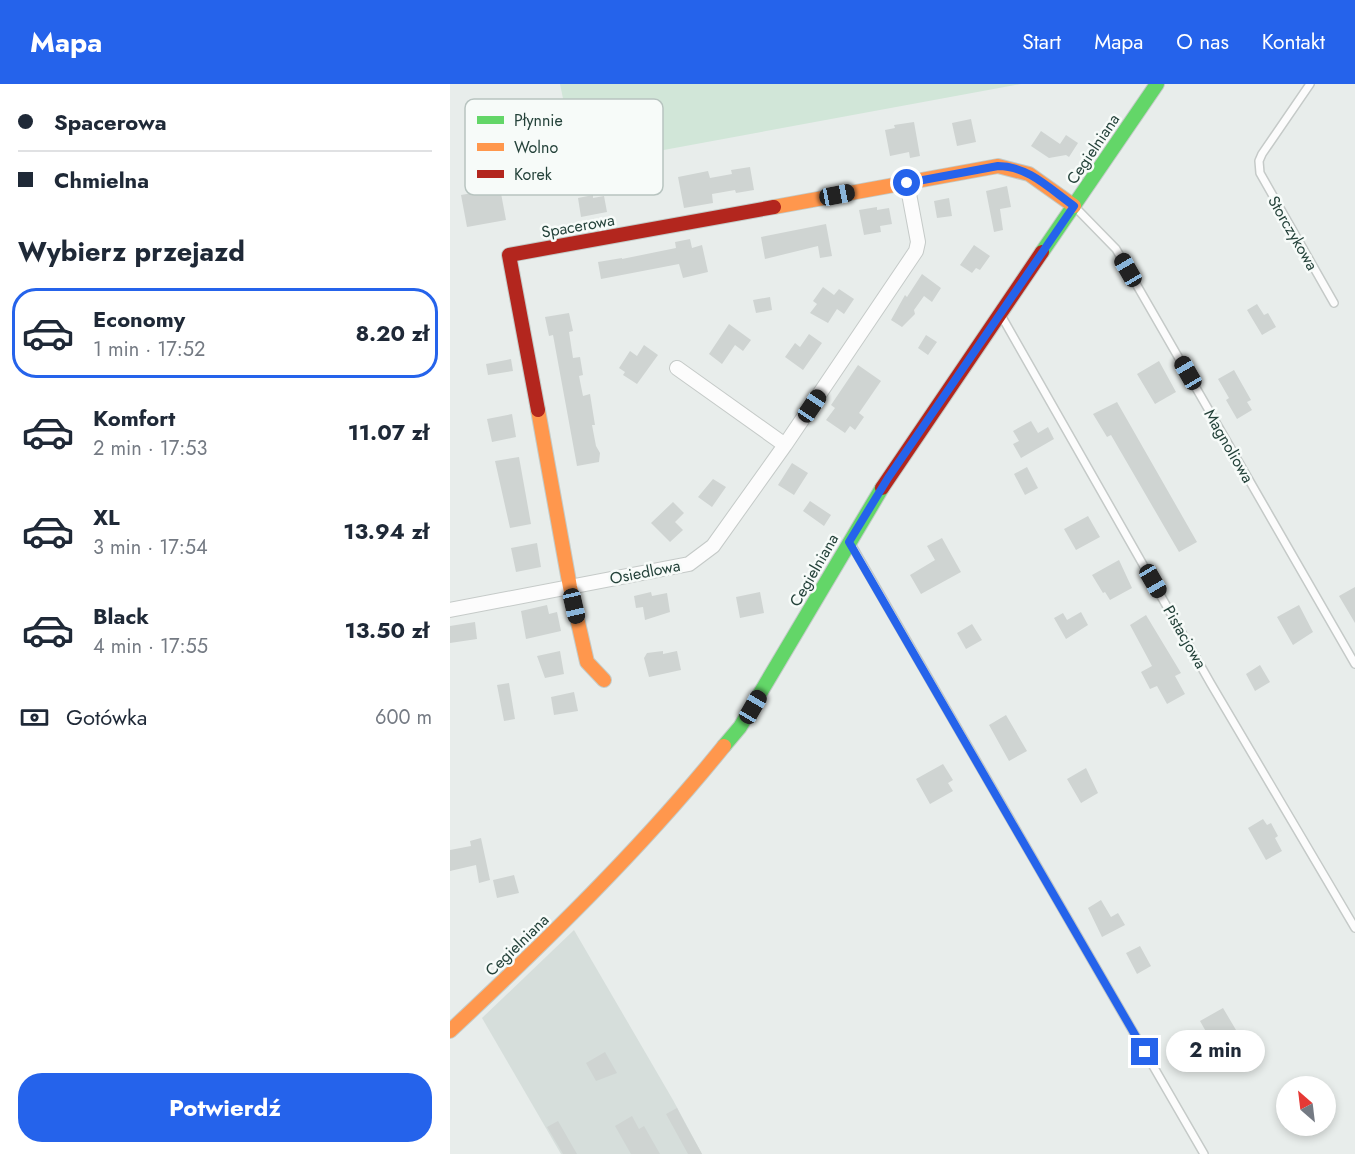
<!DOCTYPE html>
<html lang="pl">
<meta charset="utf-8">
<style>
body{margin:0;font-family:Jost,sans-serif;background:#f2f2f3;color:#1f2937;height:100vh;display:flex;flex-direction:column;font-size:22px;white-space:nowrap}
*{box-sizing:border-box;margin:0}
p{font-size:20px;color:#747a83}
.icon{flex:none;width:33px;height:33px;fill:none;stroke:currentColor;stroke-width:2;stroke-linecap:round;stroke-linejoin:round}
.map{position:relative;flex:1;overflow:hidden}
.drawer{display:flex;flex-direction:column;background:#fff;width:450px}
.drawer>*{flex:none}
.guide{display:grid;align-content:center;height:132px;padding:0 18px;background:#fff}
.needle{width:39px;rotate:332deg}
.tools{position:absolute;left:826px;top:992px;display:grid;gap:12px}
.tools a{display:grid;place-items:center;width:60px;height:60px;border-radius:50%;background:#fff;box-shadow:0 3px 9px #0003;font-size:30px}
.end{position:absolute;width:27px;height:27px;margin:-14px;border:8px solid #2563eb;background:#fff;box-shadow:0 0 0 3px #fff}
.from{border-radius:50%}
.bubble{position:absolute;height:42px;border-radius:21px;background:#fff;box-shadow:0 3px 9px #0003;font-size:20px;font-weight:700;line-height:42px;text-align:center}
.car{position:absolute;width:18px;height:36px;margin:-18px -9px;border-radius:8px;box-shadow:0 0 4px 2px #0007;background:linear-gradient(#222 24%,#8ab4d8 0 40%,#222 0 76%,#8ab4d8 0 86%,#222 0)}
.guide b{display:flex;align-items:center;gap:21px;height:57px;font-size:22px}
.guide b+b{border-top:2px solid #e0e1e3}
.guide i{width:15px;height:15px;background:#1f2937}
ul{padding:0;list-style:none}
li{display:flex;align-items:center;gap:18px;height:90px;margin:0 12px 9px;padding:0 6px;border:3px solid transparent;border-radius:24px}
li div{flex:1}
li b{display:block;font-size:22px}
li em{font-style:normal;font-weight:700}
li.on{border-color:#2563eb}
li>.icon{width:54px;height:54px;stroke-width:1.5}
h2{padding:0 18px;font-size:27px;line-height:72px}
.pay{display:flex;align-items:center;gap:15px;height:66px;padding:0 18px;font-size:22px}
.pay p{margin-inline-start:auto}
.action{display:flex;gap:12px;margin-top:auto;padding:12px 18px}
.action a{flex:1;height:69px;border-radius:24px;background:#2563eb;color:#fff;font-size:24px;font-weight:700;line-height:69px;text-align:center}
header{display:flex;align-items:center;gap:36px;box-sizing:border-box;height:84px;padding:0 30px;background:#2563eb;color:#fff}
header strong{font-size:28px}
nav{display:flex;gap:33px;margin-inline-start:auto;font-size:21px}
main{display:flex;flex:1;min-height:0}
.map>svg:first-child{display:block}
</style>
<header>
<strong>Mapa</strong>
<nav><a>Start</a><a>Mapa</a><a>O nas</a><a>Kontakt</a></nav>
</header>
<main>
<section class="drawer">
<div class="guide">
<b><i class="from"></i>Spacerowa</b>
<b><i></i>Chmielna</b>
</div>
<h2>Wybierz przejazd</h2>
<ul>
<li class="on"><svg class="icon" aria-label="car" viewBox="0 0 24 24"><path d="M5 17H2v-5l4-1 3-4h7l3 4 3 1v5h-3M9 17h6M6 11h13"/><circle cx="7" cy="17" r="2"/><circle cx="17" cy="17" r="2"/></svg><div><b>Economy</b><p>1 min · 17:52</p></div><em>8.20 zł</em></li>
<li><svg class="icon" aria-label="car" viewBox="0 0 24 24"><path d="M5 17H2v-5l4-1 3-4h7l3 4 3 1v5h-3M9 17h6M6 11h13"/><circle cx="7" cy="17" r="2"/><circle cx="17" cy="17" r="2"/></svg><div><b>Komfort</b><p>2 min · 17:53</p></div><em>11.07 zł</em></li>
<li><svg class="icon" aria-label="car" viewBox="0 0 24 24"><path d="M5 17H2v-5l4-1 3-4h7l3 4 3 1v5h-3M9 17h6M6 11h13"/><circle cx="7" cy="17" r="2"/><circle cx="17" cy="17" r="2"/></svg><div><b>XL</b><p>3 min · 17:54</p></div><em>13.94 zł</em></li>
<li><svg class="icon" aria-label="car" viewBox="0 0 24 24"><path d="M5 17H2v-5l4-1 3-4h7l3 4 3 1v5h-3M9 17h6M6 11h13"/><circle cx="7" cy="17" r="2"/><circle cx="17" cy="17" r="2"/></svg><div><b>Black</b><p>4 min · 17:55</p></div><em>13.50 zł</em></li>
</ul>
<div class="pay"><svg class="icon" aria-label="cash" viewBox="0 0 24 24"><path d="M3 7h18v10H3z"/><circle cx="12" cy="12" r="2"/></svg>Gotówka<p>600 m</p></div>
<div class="action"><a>Potwierdź</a></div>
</section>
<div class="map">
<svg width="905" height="1070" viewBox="0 0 905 1070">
<rect width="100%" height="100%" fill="#e8edeb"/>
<path fill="#d6dedb" d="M 124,846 L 223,1016 L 252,1070 L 111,1070 L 32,934 Z"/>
<path fill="#d1e6d8" d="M 110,0 L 571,0 L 127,82 Z"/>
<path fill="#cfd4d2" d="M 521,35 L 526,58 L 507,62 L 502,39 Z
M 464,38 L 470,72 L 460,74 L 459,68 L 440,72 L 435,46 L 445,44 L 444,41 Z
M 591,47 L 610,60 L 616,51 L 628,59 L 619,73 L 616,71 L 599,74 L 581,62 Z
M 300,83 L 304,106 L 286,109 L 285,106 L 262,110 L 263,119 L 234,124 L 228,93 L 258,87 L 260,94 L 282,90 L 281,86 Z
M 557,102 L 561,123 L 550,125 L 553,146 L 544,148 L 536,107 Z
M 50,104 L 56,136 L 17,143 L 11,111 Z
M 143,111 L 143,114 L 154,112 L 157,128 L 131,133 L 128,114 Z
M 499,114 L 502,132 L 487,134 L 484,117 Z
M 427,123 L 427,126 L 439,124 L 442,140 L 430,142 L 431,148 L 414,151 L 409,126 Z
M 376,140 L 382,172 L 370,174 L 368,162 L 315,175 L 311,153 Z
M 240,155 L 242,164 L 252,161 L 258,188 L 233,194 L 229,180 L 151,195 L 148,178 L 172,174 L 172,175 L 226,164 L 225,158 Z
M 524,161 L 540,172 L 530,186 L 526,184 L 522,189 L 510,181 Z
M 472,190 L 491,204 L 482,218 L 474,212 L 464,226 L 465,230 L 452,243 L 441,236 L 455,211 L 457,213 Z
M 373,203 L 384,211 L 389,205 L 404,215 L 394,230 L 387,225 L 378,239 L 360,229 L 367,220 L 363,217 Z
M 320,213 L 322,226 L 306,229 L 303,216 Z
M 807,220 L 814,231 L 818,229 L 826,243 L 812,251 L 797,226 Z
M 119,229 L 123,247 L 119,248 L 123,274 L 130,273 L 133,291 L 129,292 L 133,312 L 140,310 L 145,341 L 142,341 L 146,362 L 150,369 L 149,378 L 127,382 L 103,251 L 99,252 L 95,233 Z
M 279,240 L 301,256 L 293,267 L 285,261 L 272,280 L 259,270 Z
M 359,250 L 372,259 L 353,286 L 335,273 L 345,259 L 350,263 Z
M 476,251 L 487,258 L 478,271 L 468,264 Z
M 194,261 L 208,271 L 187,300 L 173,291 L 175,288 L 169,284 L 180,267 L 187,272 Z
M 61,275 L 63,287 L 38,291 L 36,280 Z
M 709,277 L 726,308 L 705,320 L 687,290 Z
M 408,281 L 431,297 L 409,329 L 414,333 L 405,346 L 400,342 L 395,349 L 376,336 L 385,324 L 381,321 Z
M 784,286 L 801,316 L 797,318 L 802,326 L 787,335 L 776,316 L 779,314 L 768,295 Z
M 667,318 L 747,458 L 729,468 L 661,351 L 657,353 L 643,330 Z
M 62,330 L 66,353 L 42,358 L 37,335 Z
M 581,337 L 588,349 L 598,343 L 604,355 L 571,374 L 563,360 L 569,357 L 563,347 Z
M 69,373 L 81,440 L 60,444 L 45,377 Z
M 342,379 L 358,389 L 344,411 L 328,401 Z
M 577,383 L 588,404 L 575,411 L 564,390 Z
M 263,395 L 276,403 L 262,423 L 248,413 Z
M 360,417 L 381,431 L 374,442 L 353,427 Z
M 223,418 L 234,429 L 225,438 L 233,446 L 220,458 L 201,439 Z
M 638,432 L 650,453 L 626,466 L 614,445 Z
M 492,454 L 511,488 L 471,510 L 460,491 L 485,476 L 477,462 Z
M 87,459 L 91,483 L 66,488 L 61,464 Z
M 669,476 L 682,504 L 660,516 L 655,508 L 653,509 L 642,491 Z
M 905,503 L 905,539 L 889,512 Z
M 201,508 L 202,512 L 217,509 L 220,528 L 195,536 L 193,523 L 186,524 L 184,512 Z
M 310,508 L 314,529 L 290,534 L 286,513 Z
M 97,521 L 99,530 L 107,528 L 111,547 L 76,555 L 71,527 Z
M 849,521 L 863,548 L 843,561 L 827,533 Z
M 631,528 L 638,541 L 616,555 L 604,534 L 613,529 L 617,536 Z
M 696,531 L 731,589 L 725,592 L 735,610 L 717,620 L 707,602 L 700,605 L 691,588 L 702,582 L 680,541 Z
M 25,538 L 27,555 L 0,559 L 0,542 Z
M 522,540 L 532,556 L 516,565 L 507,549 Z
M 110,567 L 114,590 L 95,594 L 87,572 Z
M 213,567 L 213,570 L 227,567 L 231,586 L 199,593 L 194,574 L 197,569 Z
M 810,581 L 820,598 L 805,607 L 796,590 Z
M 59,599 L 65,635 L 54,637 L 47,601 Z
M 124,608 L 128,627 L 104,631 L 101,613 Z
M 556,631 L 577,667 L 559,677 L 539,641 Z
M 493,680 L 503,696 L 498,699 L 503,707 L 480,720 L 466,695 Z
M 636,684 L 648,709 L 631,719 L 617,695 Z
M 813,735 L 817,741 L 821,739 L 828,752 L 825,754 L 832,767 L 816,776 L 798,744 Z
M 31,754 L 40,796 L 29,799 L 26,781 L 0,787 L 0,766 L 21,762 L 20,757 Z
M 64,791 L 69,809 L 47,814 L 43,796 Z
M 651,816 L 661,833 L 668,829 L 675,841 L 652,853 L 638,824 Z
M 690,862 L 701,882 L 687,890 L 676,869 Z
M 773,924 L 789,951 L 773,959 L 771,955 L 763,960 L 750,937 Z
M 155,968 L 167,989 L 146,997 L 136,979 Z
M 227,1024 L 236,1041 L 252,1070 L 238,1070 L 216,1030 Z
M 182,1032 L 189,1045 L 194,1042 L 210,1070 L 181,1070 L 165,1042 Z
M 108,1037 L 127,1070 L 113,1070 L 97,1043 Z"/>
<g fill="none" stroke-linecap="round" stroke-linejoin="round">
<g stroke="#c5cac8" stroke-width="10">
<path id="lane" d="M 860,0 L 812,70 L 809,77 L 810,89 L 884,219
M 626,124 L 666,165 L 905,580
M 552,233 L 761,600 L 905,844
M 401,460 L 754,1070"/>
</g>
<g stroke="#c5cac8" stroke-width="16">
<path id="street" d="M 227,284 L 335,361
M 0,526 L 239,480 L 263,462 L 335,361 L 466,167 L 468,158 L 457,99"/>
</g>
<g stroke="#c3cbc8" stroke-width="16">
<path id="fast" d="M 592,168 L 707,0
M 274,662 L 290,643 L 432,404"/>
</g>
<g stroke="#c3cbc8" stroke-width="16">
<path id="slow" d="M 324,123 L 548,82 L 579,90 L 624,122
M 88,326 L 120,503 L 137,578 L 154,596
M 0,947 C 96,857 191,765 274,662"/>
</g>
<g stroke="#c3cbc8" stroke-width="16">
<path id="jam" d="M 88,326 L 59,171 L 324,123
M 432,404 L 592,168"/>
</g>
<use href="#lane" stroke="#fcfcfc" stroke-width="7"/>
<use href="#street" stroke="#fcfcfc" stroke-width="14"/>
<use href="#fast" stroke="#63d668" stroke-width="14"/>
<use href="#slow" stroke="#ff974d" stroke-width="14"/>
<use href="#jam" stroke="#b3261e" stroke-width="14"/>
</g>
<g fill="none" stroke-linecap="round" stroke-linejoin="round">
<path stroke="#2563eb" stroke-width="8" d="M 457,99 L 548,82 C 578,82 600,105 624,122 L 438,394 L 399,458 L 695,968"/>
</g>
<g text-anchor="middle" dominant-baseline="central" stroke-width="5" stroke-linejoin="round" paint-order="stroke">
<g font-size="16" fill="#24423a" stroke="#f7fbf9">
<text transform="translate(643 65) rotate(-56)">Cegielniana</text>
<text transform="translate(128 142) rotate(-10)">Spacerowa</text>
<text transform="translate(843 149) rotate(60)">Storczykowa</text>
<text transform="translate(779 362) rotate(60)">Magnoliowa</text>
<text transform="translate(364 486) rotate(-60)">Cegielniana</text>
<text transform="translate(195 488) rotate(-11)">Osiedlowa</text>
<text transform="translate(735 553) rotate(60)">Pistacjowa</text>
<text transform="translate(67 861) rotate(-44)">Cegielniana</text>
</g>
</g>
<rect x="15" y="15" width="198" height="96" rx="9" fill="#f7fbf9" stroke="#b8c4c0" stroke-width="1.5"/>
<rect x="27" y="32" width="27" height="8" fill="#63d668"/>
<rect x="27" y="59" width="27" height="8" fill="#ff974d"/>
<rect x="27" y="86" width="27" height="8" fill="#b3261e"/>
<g font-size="16" fill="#24423a">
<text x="64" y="42">Płynnie</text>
<text x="64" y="69">Wolno</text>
<text x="64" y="96">Korek</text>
</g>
</svg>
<div class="tools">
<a><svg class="needle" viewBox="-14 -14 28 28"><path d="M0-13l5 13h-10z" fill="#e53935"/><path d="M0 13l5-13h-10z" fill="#747a83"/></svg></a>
</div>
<i class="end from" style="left:457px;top:99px"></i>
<i class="end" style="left:695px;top:968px"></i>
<div class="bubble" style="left:716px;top:946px;width:99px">2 min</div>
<i class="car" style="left:387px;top:111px;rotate:79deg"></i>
<i class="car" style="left:678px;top:186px;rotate:330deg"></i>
<i class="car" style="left:738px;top:289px;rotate:330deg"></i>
<i class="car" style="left:362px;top:322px;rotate:34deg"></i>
<i class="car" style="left:703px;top:497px;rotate:150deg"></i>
<i class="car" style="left:124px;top:522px;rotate:167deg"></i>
<i class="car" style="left:303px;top:623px;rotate:30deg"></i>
</div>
</main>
